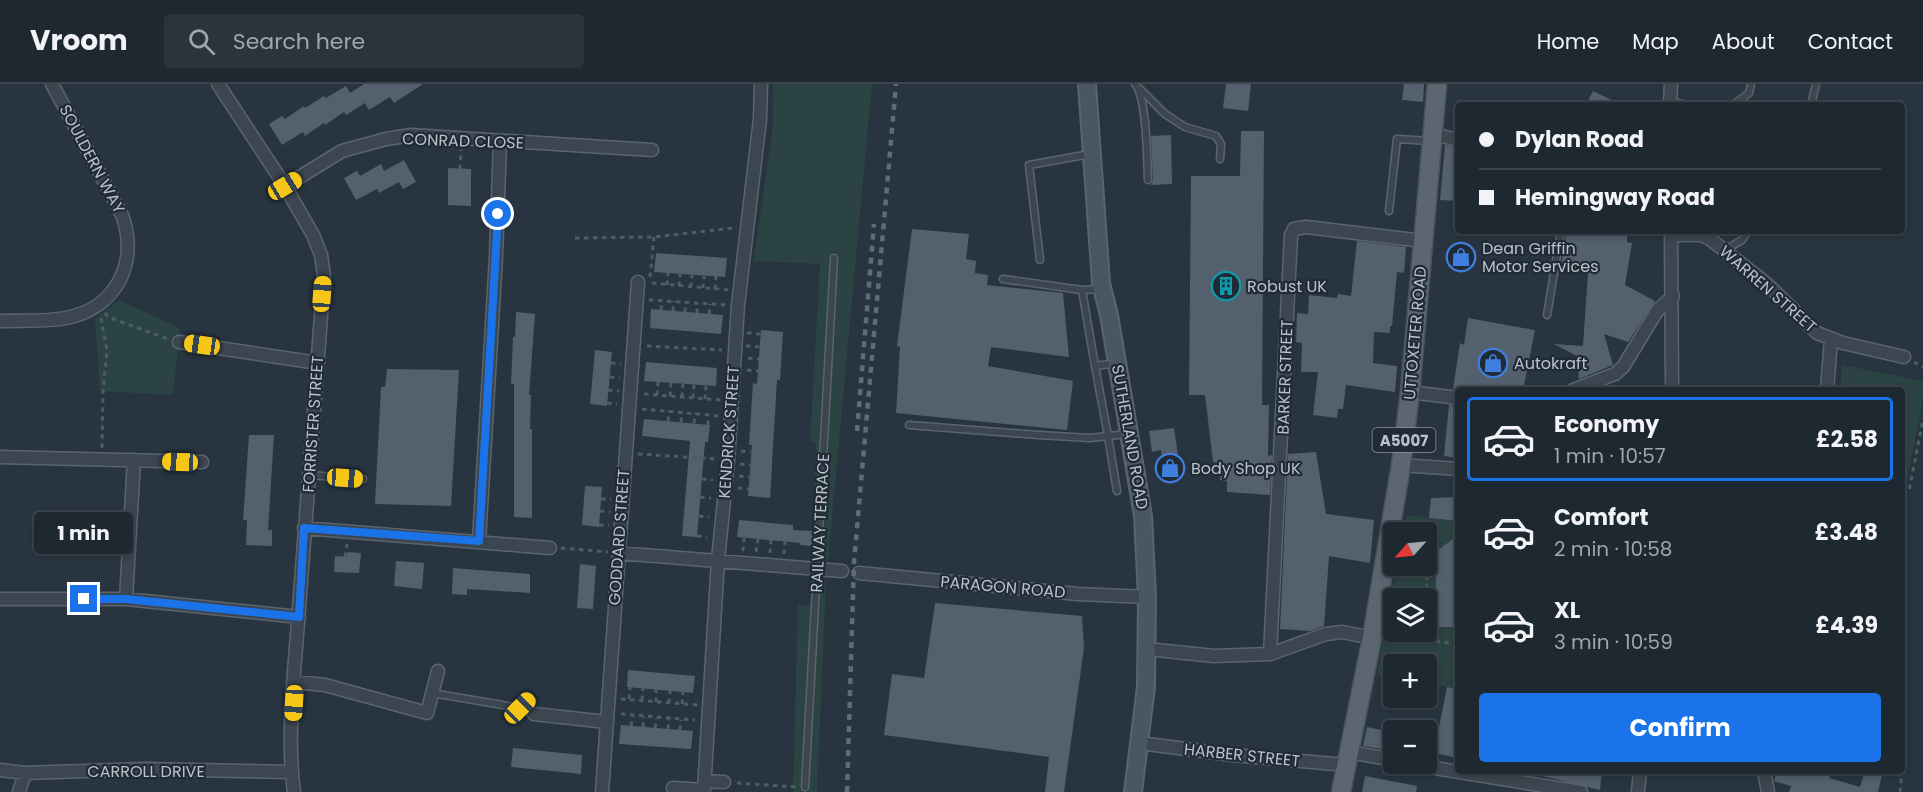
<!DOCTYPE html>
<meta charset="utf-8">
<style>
body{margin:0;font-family:Poppins,sans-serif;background:#2b343c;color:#f1f3f6;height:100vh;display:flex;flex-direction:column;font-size:22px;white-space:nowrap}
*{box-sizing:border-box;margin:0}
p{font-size:20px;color:#a1a6ab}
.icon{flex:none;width:33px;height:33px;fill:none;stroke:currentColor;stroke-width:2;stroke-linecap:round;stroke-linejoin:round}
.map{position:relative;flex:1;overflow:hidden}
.sheet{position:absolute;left:1455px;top:303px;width:450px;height:387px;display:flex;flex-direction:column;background:#1e2830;border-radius:6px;box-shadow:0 3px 9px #0003,0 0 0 2px #3c444c}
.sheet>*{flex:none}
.guide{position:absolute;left:1455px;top:18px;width:450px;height:132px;border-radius:6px;box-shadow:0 3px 9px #0003,0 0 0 2px #3c444c;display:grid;align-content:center;height:132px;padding:0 24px;background:#1e2830}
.needle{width:39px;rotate:243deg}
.fabs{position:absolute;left:1383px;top:438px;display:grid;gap:12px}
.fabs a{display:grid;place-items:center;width:54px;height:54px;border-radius:6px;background:#1e2830;box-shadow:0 3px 9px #0003,0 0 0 2px #3c444c;font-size:30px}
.end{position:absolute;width:27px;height:27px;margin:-14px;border:8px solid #1a73e8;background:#fff;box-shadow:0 0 0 3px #fff}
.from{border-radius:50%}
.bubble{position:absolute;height:42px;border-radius:6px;background:#1e2830;box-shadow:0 3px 9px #0003,0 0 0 2px #3c444c;font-size:20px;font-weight:700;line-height:42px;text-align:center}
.car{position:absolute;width:18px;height:36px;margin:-18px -9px;border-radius:8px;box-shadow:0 0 4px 2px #0007;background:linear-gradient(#f5c518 24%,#345 0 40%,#f5c518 0 76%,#345 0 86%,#f5c518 0)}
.guide b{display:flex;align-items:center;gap:21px;height:57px;font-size:22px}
.guide b+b{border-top:2px solid #3c444c}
.guide i{width:15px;height:15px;background:#f1f3f6}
ul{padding:10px 0 0;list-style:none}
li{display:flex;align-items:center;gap:18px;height:84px;margin:0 12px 9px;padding:0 12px;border:3px solid transparent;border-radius:6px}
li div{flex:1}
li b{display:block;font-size:22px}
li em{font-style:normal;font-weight:700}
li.current{border-color:#1a73e8}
li>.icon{width:54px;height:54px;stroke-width:1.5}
.primary-button{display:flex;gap:12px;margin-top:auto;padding:12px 24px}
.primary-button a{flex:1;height:69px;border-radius:6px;background:#1a73e8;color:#fff;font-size:24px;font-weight:700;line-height:69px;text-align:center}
header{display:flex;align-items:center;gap:36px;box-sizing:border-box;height:84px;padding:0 30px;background:#1e2830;border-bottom:2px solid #3c444c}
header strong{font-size:28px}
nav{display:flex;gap:33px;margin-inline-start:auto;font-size:21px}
.search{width:420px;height:54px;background:#2b343c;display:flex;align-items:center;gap:15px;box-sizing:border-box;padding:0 21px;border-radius:6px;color:#a1a6ab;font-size:22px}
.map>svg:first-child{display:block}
</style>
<header>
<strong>Vroom</strong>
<div class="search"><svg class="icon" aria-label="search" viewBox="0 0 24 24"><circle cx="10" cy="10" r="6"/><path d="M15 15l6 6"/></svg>Search here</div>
<nav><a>Home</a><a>Map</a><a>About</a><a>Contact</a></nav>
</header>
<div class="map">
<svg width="1923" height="708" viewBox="0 0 1923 708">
<rect width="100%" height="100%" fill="#283540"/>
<path fill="#2b4342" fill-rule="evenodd" d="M 773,0 L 872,0 L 828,476 L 813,474 L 816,358 L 810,357 L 820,180 L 754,177 L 773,41 Z
M 119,216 L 180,244 L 173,311 L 100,307 L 95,235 Z
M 1842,281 L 1923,297 L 1923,314 L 1906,402 L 1902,402 L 1902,306 L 1840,306 Z
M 1407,431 L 1458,438 L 1458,605 L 1427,599 L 1426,580 L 1394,580 L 1393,593 L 1377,590 L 1397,482 L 1426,482 L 1426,448 L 1403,448 ZM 1394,514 L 1426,514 L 1426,548 L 1394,548 Z
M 812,497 L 826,497 L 817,708 L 793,708 L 798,521 L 810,522 Z"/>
<path fill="#54606d" d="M 364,0 L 423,0 L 394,19 L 390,13 L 369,26 L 365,19 L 346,31 L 344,28 L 325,41 L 324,39 L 305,52 L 303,48 L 282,61 L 269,40 L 282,32 L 285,35 L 304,22 L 305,24 L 324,12 L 326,14 L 346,2 L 350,9 Z
M 1226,0 L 1251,0 L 1248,27 L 1223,24 Z
M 1404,0 L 1424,0 L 1423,18 L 1402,16 Z
M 1593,7 L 1622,21 L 1586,21 Z
M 1241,47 L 1264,47 L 1262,321 L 1269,321 L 1268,372 L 1272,371 L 1270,411 L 1227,408 L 1227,397 L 1220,396 L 1219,380 L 1213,378 L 1205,311 L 1189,311 L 1191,92 L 1240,92 Z
M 1171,51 L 1172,100 L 1151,101 L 1153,96 L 1151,52 Z
M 1445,61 L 1458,64 L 1458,117 L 1440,116 Z
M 404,76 L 416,98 L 403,105 L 399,98 L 379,109 L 377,105 L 356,116 L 344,94 L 357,87 L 360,92 L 381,80 L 384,87 Z
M 448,84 L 471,85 L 471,122 L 448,121 Z
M 912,145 L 969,150 L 966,175 L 976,177 L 975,189 L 988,191 L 987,201 L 1063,209 L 1069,273 L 991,263 L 988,282 L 1073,297 L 1067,346 L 896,329 L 900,263 L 897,262 Z
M 1567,147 L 1627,147 L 1627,158 L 1632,159 L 1625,201 L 1655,217 L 1628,258 L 1604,250 L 1613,281 L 1579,295 L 1577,272 L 1554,260 L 1583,262 L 1588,189 L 1560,186 Z
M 1357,157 L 1406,163 L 1404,189 L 1397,188 L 1392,242 L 1390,242 L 1390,249 L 1374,248 L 1373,279 L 1397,282 L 1395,308 L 1346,301 L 1343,325 L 1338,325 L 1337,334 L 1313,331 L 1318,288 L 1301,288 L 1302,259 L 1296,258 L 1297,229 L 1308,230 L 1309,211 L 1337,214 L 1338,210 L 1351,212 Z
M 656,169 L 727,174 L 725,193 L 654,188 Z
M 651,225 L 723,231 L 721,250 L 650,244 Z
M 516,228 L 535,230 L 529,311 L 531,311 L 530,345 L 532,345 L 532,434 L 514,433 L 514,300 L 511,300 L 513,253 L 515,253 Z
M 1468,234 L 1535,246 L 1523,306 L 1453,305 L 1460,259 L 1464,261 Z
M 761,246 L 783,248 L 780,296 L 777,296 L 770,414 L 748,412 L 752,361 L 749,361 L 753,299 L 757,300 Z
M 595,266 L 612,268 L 607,322 L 590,320 Z
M 646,278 L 717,284 L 716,302 L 644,297 Z
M 387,285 L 459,286 L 451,422 L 375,420 L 381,303 L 385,303 Z
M 1449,321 L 1458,322 L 1458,374 L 1444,372 Z
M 644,335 L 710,341 L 708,358 L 705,358 L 697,453 L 682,452 L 690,357 L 642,352 Z
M 1174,344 L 1181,392 L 1165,394 L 1161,366 L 1152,368 L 1149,347 Z
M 249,351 L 274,351 L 268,446 L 272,446 L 272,462 L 246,461 L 247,436 L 243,436 Z
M 1316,368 L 1326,430 L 1374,436 L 1370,479 L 1329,472 L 1324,542 L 1311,547 L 1280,545 L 1288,370 Z
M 585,402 L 602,403 L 599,443 L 582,441 Z
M 1458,413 L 1458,437 L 1429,434 L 1431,414 Z
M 739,436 L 793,441 L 793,446 L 813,447 L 812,462 L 800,461 L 800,459 L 737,453 Z
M 1458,451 L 1458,543 L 1434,543 L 1437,467 Z
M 347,468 L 361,469 L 359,489 L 334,488 L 335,472 L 347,473 Z
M 396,477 L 424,479 L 422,505 L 394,502 Z
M 580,480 L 596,482 L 593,525 L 577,524 Z
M 453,484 L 530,490 L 530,509 L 467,505 L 467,511 L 452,510 Z
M 935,519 L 1082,532 L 1084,564 L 1064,708 L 1045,708 L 1049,673 L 884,651 L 892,590 L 924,594 Z
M 628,586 L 695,592 L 693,609 L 627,603 Z
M 1447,603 L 1458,605 L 1458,674 L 1434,669 Z
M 621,641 L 693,647 L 691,665 L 619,660 Z
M 1367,643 L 1390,648 L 1387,666 L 1363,662 Z
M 513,664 L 582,671 L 581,690 L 511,683 Z
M 1542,687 L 1602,687 L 1600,706 L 1542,692 Z
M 1777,687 L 1831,687 L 1829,694 L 1860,703 L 1865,687 L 1883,687 L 1878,708 L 1789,708 L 1791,702 L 1774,697 Z
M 1365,692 L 1417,702 L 1416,708 L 1362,708 Z"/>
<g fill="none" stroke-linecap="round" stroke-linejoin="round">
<g stroke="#5a646e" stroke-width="9">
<path id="lane" d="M 1135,0 C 1147,13 1147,76 1148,96
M 1140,5 L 1165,30 L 1185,43 L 1216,52 L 1221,60 L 1220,75
M 1670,18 L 1689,21
M 1733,21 L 1749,9 L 1751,0
M 1811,21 L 1816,0
M 1389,127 L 1397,55 L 1431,57
M 1725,166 L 1742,156 L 1748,147
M 1040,176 L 1029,81 L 1090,70
M 1003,195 L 1082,206
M 1547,231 L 1561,147
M 1095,282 L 1082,206 L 1101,205
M 909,341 L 1038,351 L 1090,354 L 1108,352 L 1095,282 L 1117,279
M 309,391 L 363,395
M 1117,407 L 1108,352 L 1129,350
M 432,609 L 520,624 L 530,614
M 805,703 L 834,174"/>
</g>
<g stroke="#5a646e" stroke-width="15">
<path id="street" d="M 218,0 L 285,102 L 313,151 L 321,171 L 324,192 C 315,303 307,414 299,525 C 295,583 286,651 294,708
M 1670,21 L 1671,0
M 1433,50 L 1458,56
M 285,102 L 342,67 L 386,55 L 411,51 L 652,66
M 1671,147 L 1672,306
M 1671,151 L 1701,151 L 1710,155 L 1768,201 L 1817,249 L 1843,259 L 1904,273
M 0,237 C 21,236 45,238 66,234 C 117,224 139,178 122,131 L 52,0
M 179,258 L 318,279
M 1573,306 L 1615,290 L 1623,283 L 1657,227 L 1673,212
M 1827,306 L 1831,255
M 1410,308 L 1458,314
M 0,373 L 202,378
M 1401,381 L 1458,385
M 304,444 L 550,464
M 479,457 L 496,173 L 500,57
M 619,469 L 842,487
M 859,489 L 1078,510 L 1147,513
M 0,515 L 126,515 L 299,533
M 126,515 L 134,376
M 1147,565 L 1214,572 L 1270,570 L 1326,550 L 1342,548 L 1372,554
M 1270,570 L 1291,151 L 1294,145 L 1306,143 L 1423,157
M 295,598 L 325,601 L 427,629 L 438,587
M 534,630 L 607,638
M 1139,659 L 1233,671 L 1346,681
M 1349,668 L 1394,676
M 1410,680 L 1581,708
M 0,686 L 25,689 L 144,685 L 291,688
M 1764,687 L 1768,708
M 705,697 L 724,698
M 673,704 L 704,706 L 718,476 L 728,376 L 738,221 L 760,35 L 761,0
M 19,708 L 25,689
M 602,708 L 638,198
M 1638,708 L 1640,687"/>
</g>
<g stroke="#5a646e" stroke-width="20">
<path id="secondary" d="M 1087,0 L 1101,199 L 1109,231 L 1143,432 L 1147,513 L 1146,603 L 1133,708"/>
</g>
<g stroke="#49525d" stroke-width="21">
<path id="primary" d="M 1341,708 L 1372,554 L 1401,381 L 1410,308 L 1437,0"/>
</g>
<path stroke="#4a5f60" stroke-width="3" stroke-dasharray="4.5 4.5" stroke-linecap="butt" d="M 460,85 L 461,66
M 575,154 L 654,153 L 733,144
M 650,193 L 654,153
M 652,199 L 729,206
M 667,201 L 668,189
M 679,202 L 680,190
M 691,203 L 692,191
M 703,204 L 704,192
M 715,205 L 716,192
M 649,216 L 727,221
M 661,226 L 662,217
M 673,227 L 674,217
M 685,228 L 686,218
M 105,229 L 108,233 L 168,255
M 697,229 L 697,219
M 709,230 L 710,220
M 101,234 L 107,266 L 103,308 L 102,364
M 747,249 L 761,250
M 647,262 L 722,266
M 746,262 L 760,263
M 748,274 L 759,275
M 1914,278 L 1923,283
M 611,279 L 621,280
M 747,286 L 758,287
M 610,293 L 620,294
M 608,306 L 619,307
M 644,310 L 721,316
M 657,311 L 658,298
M 670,312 L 671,299
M 682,313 L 683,300
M 693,314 L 694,301
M 705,315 L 706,302
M 607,319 L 617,320
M 642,325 L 719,332
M 668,337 L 669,327
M 681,338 L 682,328
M 694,339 L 695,329
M 708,341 L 708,331
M 741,367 L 751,368
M 638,370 L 716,375
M 740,380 L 750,381
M 739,392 L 749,393
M 702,395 L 713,396
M 738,404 L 749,405
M 1902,406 L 1909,407 L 1923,335
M 700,413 L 711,414
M 601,415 L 611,415
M 600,427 L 610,428
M 699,432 L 709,433
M 1408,440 L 1418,448
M 599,441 L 609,441
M 697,452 L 707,453
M 561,464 L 608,468
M 743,467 L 744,454
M 756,468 L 758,455
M 770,469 L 771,456
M 784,470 L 785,457
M 345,473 L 347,460
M 1426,514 L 1429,457 L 1426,455
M 1426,541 L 1439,558 L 1458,560
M 621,615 L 698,621
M 629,615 L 630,603
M 642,616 L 643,604
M 656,618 L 656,605
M 669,619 L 670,607
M 682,620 L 683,608
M 621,630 L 695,636
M 631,642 L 633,631
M 643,643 L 644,633
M 655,644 L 657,634
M 668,645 L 669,635
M 680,646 L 681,636
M 737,699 L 797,703
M 1900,708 L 1902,685"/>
<use href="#lane" stroke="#3c4650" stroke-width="6"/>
<use href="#street" stroke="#3c4650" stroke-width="12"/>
<use href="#secondary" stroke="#4b5663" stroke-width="16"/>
<use href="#primary" stroke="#5b6670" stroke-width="18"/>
<path stroke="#5f6b77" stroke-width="4.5" stroke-dasharray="6 6" stroke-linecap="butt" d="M 857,347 L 874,140
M 847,708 L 854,478 L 896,0"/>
</g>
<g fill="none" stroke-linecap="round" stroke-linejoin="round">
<path stroke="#1a73e8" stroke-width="8" d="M 84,515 L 126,515 L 299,533 L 304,444 L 479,457 L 498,130"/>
</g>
<defs>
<g id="shop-ring" transform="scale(1.5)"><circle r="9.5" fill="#212b36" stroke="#3f7fe0" stroke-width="1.5"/><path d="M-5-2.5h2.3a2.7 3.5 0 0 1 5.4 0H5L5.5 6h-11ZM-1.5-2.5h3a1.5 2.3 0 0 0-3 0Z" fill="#3f7fe0"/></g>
<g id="building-ring" transform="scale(1.5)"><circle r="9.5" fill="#212b36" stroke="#0f9aa8" stroke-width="1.5"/><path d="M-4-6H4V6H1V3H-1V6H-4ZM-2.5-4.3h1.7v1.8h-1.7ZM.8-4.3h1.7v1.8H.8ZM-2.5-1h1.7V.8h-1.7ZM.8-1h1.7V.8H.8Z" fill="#0f9aa8"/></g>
</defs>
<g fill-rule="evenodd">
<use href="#shop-ring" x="1461" y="173"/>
<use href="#building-ring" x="1226" y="202"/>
<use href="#shop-ring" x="1493" y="279"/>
<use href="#shop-ring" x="1170" y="384"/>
</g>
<g text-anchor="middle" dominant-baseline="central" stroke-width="4.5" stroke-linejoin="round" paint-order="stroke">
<rect fill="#212b36" stroke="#8b949e" stroke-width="1.5" x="1372.5" y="344" width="63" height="24" rx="4.5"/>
<g font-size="15" font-weight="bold" fill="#b9c1ca">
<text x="1404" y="356">A5007</text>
</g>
<g font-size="16" fill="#b9c1ca" stroke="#212b36">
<text transform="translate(463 57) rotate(2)">CONRAD CLOSE</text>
<text transform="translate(92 75) rotate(62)">SOULDERN WAY</text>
<text transform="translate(1768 205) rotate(41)">WARREN STREET</text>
<text transform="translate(1415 249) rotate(-85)">UTTOXETER ROAD</text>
<text transform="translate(1285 293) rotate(-88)">BARKER STREET</text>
<text transform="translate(313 340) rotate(-86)">FORRISTER STREET</text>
<text transform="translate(729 348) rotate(-86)">KENDRICK STREET</text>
<text transform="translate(1130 353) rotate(80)">SUTHERLAND ROAD</text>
<text transform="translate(820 439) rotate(-87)">RAILWAY TERRACE</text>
<text transform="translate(619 453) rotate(-86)">GODDARD STREET</text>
<text transform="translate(1003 503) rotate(5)">PARAGON ROAD</text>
<text transform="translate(1242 671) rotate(6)">HARBER STREET</text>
<text x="146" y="687">CARROLL DRIVE</text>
</g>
<g font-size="16" fill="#b9c1ca" stroke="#212b36" text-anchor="start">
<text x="1482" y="164">Dean Griffin<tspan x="1482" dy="18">Motor Services</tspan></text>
<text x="1247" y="202">Robust UK</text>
<text x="1514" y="279">Autokraft</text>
<text x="1191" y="384">Body Shop UK</text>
</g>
</g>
</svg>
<div class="fabs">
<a><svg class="needle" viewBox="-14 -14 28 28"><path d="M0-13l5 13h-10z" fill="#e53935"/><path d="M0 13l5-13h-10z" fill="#a1a6ab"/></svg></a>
<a><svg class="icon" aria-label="layers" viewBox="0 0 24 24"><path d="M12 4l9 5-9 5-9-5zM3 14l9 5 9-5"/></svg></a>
<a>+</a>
<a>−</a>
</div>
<i class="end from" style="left:498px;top:130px"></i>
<i class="end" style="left:84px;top:515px"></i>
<div class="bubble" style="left:34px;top:428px;width:99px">1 min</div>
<i class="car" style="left:285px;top:102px;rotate:59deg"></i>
<i class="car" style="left:322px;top:210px;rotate:4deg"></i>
<i class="car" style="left:202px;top:261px;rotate:278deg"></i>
<i class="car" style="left:180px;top:378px;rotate:272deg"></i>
<i class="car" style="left:345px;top:394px;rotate:94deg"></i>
<i class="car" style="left:294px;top:619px;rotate:183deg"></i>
<i class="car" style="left:520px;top:624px;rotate:45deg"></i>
<div class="guide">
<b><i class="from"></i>Dylan Road</b>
<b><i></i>Hemingway Road</b>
</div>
<section class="sheet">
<ul>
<li class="current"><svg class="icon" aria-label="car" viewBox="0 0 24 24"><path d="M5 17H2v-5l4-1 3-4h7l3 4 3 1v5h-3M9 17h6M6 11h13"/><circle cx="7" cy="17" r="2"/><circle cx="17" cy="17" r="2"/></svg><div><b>Economy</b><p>1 min · 10:57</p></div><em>£2.58</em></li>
<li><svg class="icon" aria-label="car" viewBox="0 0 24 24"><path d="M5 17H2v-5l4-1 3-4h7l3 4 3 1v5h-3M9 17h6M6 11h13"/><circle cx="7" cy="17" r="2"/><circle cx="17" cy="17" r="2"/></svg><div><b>Comfort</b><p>2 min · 10:58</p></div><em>£3.48</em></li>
<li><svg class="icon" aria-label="car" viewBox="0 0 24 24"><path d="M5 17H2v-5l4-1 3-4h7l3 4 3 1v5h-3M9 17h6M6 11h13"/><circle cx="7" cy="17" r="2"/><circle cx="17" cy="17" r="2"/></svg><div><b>XL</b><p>3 min · 10:59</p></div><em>£4.39</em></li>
</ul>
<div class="primary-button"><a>Confirm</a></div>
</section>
</div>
